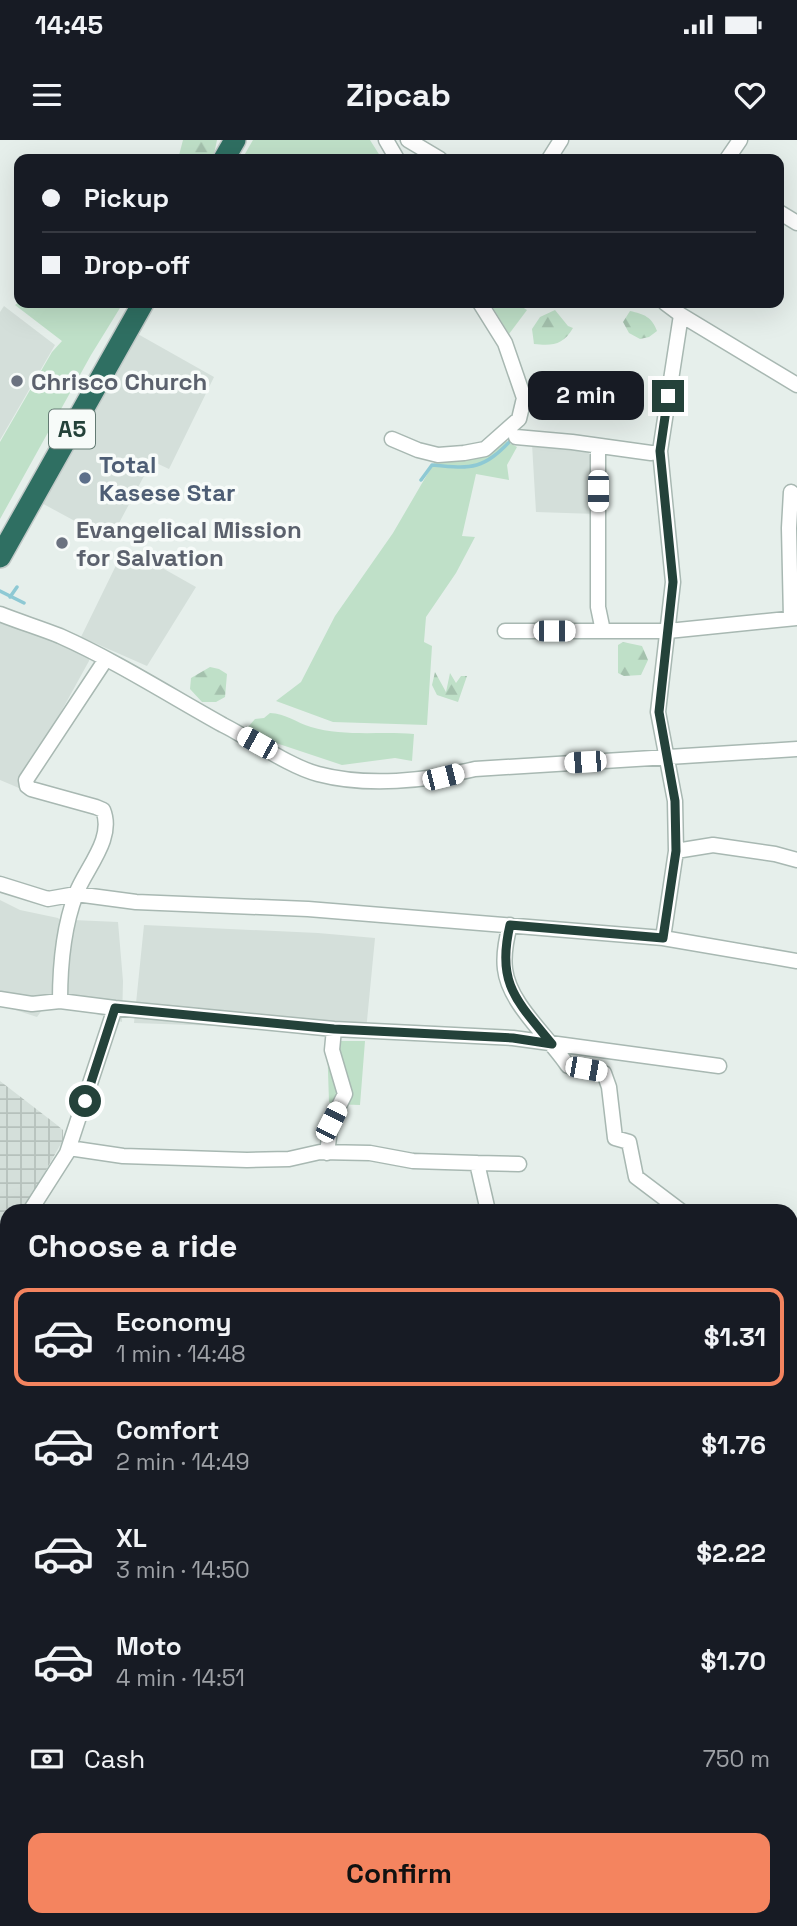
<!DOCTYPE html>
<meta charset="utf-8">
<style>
body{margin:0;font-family:"Space Grotesk",sans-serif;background:#20242c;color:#f1f3f6;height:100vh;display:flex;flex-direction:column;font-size:26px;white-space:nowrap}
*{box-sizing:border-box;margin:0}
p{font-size:23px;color:#9ea1a6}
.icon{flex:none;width:38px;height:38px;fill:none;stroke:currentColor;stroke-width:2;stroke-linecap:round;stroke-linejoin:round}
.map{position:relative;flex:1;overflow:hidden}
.drawer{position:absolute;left:0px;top:1064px;width:798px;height:723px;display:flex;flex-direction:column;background:#171b24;border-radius:21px 21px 0 0;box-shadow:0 7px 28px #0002}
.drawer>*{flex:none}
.top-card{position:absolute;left:14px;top:14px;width:770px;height:154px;border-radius:14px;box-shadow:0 7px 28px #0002;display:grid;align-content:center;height:154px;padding:0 28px;background:#171b24}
.end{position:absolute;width:32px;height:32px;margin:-16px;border:9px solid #24423a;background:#fff;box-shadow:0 0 0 4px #fff}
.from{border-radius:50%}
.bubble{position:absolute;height:49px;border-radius:14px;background:#171b24;box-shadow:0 7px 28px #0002;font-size:23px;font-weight:700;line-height:49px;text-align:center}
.car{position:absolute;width:21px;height:42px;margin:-21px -10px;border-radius:9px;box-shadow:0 0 5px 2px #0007;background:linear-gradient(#fff 24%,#345 0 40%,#fff 0 76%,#345 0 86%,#fff 0)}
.top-card b{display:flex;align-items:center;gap:24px;height:66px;font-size:26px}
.top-card b+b{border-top:2px solid #363941}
.top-card i{width:18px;height:18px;background:#f1f3f6}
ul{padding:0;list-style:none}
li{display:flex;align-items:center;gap:21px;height:98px;margin:0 14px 10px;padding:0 14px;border:4px solid transparent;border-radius:14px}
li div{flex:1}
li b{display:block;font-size:26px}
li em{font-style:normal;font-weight:700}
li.on{border-color:#f4845f}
li>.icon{width:63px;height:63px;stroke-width:1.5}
h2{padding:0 28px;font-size:32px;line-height:84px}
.pay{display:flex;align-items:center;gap:18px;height:77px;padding:0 28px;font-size:26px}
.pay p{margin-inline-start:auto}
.button{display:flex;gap:14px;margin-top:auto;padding:14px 28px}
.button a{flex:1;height:80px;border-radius:14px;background:#f4845f;color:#111;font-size:28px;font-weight:700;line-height:80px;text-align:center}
.status{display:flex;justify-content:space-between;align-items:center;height:49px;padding:0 35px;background:#171b24;direction:ltr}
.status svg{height:19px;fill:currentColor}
header{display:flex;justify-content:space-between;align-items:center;height:91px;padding:0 28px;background:#171b24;font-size:32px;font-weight:700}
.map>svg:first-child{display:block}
</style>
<div class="status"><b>14:45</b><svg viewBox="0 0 49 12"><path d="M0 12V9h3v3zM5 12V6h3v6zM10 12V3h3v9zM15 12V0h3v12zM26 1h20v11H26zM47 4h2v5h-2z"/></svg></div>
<header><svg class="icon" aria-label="menu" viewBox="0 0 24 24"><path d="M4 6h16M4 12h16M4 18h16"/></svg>Zipcab<svg class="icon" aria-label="heart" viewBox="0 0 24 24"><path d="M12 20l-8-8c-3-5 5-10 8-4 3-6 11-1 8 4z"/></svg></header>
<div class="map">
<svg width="797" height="1786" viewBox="0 0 797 1786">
<defs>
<pattern id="industrial-grid" width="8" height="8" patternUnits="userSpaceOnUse" patternTransform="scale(1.75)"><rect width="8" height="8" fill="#d4dfda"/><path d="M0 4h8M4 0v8" fill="none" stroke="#b6c1bc"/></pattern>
<pattern id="forest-firs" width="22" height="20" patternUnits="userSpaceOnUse" patternTransform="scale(1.75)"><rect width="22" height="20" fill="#bfe0c8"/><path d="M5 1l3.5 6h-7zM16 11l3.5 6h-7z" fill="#a4c1ad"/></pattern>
</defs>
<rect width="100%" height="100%" fill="#e6efeb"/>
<path fill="#d4dfda" d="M 4,166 L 55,205 L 0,300 L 0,172 Z
M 136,193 L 214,237 L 169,329 L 152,321 L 110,400 L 36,360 Z
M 532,304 L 587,309 L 596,330 L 596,374 L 536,372 Z
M 125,407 L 196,447 L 147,526 L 81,497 Z
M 0,477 L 89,514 L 89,521 L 19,648 L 0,640 Z
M 0,760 L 20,770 L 58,778 L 62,782 L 55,821 L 53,855 L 37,877 L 0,865 Z
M 73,780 L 118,782 L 123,841 L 122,882 L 61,863 Z
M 144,785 L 318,793 L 375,798 L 366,891 L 134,883 Z"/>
<path fill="url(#industrial-grid)" d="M 0,941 L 57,985 L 63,990 L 63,1000 L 23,1071 L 7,1071 L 7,1096 L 0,1105 Z"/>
<path fill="#bfe0c8" d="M 253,0 L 370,0 L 382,19 L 282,19 L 274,15 L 271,19 L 242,19 Z
M 19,162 L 123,163 L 91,215 L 0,379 L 0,302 L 52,212 L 62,201 L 15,165 Z
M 490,163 L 516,163 L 527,170 L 509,194 Z
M 504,300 L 517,307 L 507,325 L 509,340 L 476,334 L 462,396 L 475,397 L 456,433 L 426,477 L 424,502 L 432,506 L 427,585 L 333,582 L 276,561 L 301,542 L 335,476 L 393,393 L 435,321 C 467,323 478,320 504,300 Z
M 270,573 C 285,573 297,583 311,587 C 343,597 381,591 414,594 L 412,621 L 395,618 L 342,625 L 276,603 L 248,587 L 255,579 L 264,578 Z
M 327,901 L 365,901 L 360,965 L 331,964 L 329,962 Z
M 791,1368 L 797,1374 L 797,1472 L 791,1474 Z"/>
<path fill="url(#forest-firs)" d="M 183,0 L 217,0 L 213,19 L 178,19 Z
M 555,170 L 568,186 L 573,188 C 563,205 553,206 534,204 L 532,189 L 540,177 Z
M 630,171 C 644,174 652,177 657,191 L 649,197 L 640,199 L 629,193 L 623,182 Z
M 623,502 L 642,506 L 648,520 L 641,535 L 624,536 L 618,533 L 618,505 Z
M 210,527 L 219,529 L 227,534 L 225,557 L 216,562 L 202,562 L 190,549 L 191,538 Z
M 435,532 L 446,552 L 450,533 L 456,543 L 461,536 L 467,536 L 458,562 L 437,555 L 432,545 Z"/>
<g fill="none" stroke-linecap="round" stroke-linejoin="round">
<path stroke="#8ec9d4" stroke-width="3.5" d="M 421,340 L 432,325 C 473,329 483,330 513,298
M 0,451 L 24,463
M 10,457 L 17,447"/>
<g stroke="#a8b8b2" stroke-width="17">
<path id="street" d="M 386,0 L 397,19
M 408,0 L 440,19
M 549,19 L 561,0
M 727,19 L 740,0
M 779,72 L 797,83
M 665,163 L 681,175 L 797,245
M 516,297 L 572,302 L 651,313 L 660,311
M 392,299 L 418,310 L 438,315 L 464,313 L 485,309 L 519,279 L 524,258 L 505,203 L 480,163
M 598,306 L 598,467 L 603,491
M 0,474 C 20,482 40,488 60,496 C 116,521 169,555 223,585 C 251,599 288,626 318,634 C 367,647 426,641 475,629 L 797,609
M 791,478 L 789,388 L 791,352
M 505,491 L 668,491 L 797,478
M 676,711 L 713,705 L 775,714 L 797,720
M 0,744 L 48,759 L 76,754 L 136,762 L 308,769 L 663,798 L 797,821
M 510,785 C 506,800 503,814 505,829 C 509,864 549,897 568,926 L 604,933 L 609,947 L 615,998 L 629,1002 L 636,1037 L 681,1071
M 663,798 L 676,711 L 675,661 L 658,572 L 673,442 L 660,311 L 681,175
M 0,859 L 32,864 L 60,861 C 60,825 63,788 76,754 C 85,729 115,699 103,670 L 96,667 L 31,649 L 27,646 L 26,640 L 106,519
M 60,861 L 115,868 L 334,889 L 513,898 L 719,926
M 69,1008 L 123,1016 L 247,1020 L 289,1019 L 320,1012 L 370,1013 L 413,1021 L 477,1023 L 488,1071
M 327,1013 L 331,982 L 345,954 L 332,910 L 334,889
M 477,1023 L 519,1024
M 30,1071 L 67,1013 L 115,868
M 0,1114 L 7,1105
M 791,1148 L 797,1145
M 0,1304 L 7,1302
M 791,1321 L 797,1335
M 0,1563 L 7,1565
M 344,1780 L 346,1786"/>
</g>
<g stroke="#c2cac8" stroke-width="24">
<path id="highway" d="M 224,19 L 235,0
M 0,417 L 143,163"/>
</g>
<use href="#street" stroke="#fff" stroke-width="14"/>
<use href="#highway" stroke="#2f6f62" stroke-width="21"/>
</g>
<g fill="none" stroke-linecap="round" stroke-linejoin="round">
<path stroke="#24423a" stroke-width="9" d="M 85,961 L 115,868 L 334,889 L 513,898 L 552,904 C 517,861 496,844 510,785 L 663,798 L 676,711 L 675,661 L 659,572 L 673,442 L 660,311 L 668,256"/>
</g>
<g fill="#6b7280" stroke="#f7fbf9" stroke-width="2.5">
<circle cx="17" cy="241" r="7"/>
<circle cx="62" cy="403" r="7"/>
</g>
<circle fill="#5c6f8a" stroke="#f7fbf9" stroke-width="2.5" cx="85" cy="338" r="7"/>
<g text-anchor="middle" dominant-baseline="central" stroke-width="7" stroke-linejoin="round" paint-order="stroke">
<rect fill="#f7fbf9" stroke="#637a73" stroke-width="2" x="49" y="269.5" width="46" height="39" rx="5"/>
<g font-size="23" font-weight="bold" fill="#24423a">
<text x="72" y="289">A5</text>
</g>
<g font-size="24" font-weight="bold" fill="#5b616d" stroke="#f7fbf9" text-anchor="start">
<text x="31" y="241">Chrisco Church</text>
<text x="76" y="389">Evangelical Mission<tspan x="76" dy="28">for Salvation</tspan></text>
</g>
<g font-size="24" font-weight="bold" fill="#4e5e75" stroke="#f7fbf9" text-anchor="start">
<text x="99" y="324">Total<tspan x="99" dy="28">Kasese Star</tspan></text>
</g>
</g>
</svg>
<i class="end from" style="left:85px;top:961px"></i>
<i class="end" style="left:668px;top:256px"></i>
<div class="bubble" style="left:528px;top:231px;width:116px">2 min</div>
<i class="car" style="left:598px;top:351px;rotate:180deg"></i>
<i class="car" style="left:554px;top:491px;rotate:90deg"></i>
<i class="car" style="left:257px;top:603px;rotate:299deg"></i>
<i class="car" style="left:585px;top:622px;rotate:266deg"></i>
<i class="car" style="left:443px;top:637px;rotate:76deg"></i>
<i class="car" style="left:586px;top:929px;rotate:100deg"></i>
<i class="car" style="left:331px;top:982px;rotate:27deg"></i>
<div class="top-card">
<b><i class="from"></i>Pickup</b>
<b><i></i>Drop-off</b>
</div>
<section class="drawer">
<h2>Choose a ride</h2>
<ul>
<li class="on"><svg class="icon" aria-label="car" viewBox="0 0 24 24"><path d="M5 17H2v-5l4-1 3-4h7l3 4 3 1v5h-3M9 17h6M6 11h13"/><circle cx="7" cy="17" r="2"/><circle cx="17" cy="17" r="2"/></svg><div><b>Economy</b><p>1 min · 14:48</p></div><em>$1.31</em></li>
<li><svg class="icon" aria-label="car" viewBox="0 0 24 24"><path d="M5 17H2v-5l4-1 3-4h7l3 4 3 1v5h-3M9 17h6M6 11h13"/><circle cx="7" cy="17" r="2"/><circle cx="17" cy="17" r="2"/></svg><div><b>Comfort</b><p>2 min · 14:49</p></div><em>$1.76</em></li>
<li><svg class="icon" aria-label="car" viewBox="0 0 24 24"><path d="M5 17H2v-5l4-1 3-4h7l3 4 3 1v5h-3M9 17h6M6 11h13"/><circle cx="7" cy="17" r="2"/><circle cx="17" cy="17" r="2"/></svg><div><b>XL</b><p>3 min · 14:50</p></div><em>$2.22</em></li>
<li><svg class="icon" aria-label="car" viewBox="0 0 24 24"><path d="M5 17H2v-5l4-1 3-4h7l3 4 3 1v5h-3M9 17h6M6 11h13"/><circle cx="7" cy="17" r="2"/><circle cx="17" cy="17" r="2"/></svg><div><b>Moto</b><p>4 min · 14:51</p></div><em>$1.70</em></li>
</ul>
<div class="pay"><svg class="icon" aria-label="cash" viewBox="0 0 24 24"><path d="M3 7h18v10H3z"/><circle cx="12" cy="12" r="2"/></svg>Cash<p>750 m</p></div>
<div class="button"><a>Confirm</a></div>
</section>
</div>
